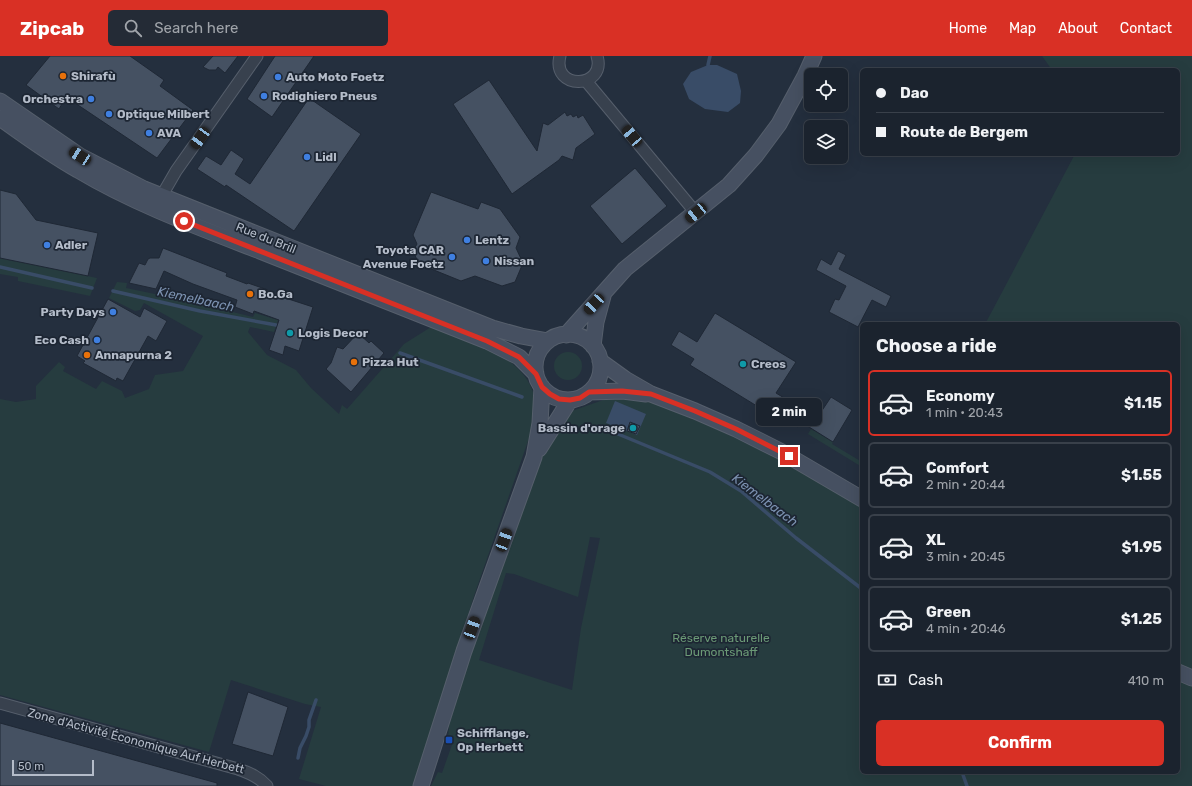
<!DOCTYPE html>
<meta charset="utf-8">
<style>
body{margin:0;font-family:Rubik,sans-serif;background:#242b36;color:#f1f3f6;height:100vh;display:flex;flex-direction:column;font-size:15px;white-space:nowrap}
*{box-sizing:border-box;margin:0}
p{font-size:13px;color:#a0a4aa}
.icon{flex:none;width:22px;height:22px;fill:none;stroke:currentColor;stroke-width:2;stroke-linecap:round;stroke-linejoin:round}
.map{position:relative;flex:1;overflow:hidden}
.panel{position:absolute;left:860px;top:266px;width:320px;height:452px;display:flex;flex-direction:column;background:#1b232e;border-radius:6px;box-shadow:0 4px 16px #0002,0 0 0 1px #39404a}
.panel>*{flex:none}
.top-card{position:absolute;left:860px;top:12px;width:320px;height:88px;border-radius:6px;box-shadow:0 4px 16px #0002,0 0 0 1px #39404a;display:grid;align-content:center;height:88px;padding:0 16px;background:#1b232e}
.tools{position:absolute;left:804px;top:12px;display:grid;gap:8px}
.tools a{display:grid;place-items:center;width:44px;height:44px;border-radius:6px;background:#1b232e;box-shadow:0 4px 16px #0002,0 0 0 1px #39404a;font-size:20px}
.scale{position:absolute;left:12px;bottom:10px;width:82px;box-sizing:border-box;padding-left:4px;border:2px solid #b4bcc9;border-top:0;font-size:11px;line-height:14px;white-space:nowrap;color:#b4bcc9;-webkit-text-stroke:3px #1d2633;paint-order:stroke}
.end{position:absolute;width:18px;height:18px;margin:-9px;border:5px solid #d93025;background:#fff;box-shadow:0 0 0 2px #fff}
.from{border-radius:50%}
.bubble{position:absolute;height:28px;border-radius:6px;background:#1b232e;box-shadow:0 4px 16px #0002,0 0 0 1px #39404a;font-size:13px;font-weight:700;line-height:28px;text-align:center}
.car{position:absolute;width:12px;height:24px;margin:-12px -6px;border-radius:5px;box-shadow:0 0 3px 1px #0007;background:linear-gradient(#222 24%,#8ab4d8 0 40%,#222 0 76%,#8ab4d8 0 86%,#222 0)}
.top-card b{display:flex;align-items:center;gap:14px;height:38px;font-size:15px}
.top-card b+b{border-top:1px solid #39404a}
.top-card i{width:10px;height:10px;background:#f1f3f6}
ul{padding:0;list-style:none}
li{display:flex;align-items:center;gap:12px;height:66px;margin:0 8px 6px;padding:0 8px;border:2px solid #39404a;border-radius:6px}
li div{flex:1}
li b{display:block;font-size:15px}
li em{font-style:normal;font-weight:700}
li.current{border-color:#d93025}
li>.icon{width:36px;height:36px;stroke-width:1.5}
h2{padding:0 16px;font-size:18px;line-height:48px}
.pay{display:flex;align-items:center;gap:10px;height:44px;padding:0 16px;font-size:15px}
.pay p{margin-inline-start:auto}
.cta{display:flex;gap:8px;margin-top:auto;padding:8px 16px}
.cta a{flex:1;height:46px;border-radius:6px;background:#d93025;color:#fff;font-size:16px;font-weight:700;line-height:46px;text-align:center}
header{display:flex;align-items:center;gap:24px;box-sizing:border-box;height:56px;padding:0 20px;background:#d93025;color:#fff}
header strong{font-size:19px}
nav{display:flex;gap:22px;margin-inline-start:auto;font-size:14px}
.search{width:280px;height:36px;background:#242b36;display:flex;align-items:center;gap:10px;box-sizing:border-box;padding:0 14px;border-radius:6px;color:#a0a4aa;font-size:15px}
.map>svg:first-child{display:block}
</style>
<header>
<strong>Zipcab</strong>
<div class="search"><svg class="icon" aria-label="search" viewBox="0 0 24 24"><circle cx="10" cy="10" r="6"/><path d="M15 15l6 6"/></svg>Search here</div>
<nav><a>Home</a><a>Map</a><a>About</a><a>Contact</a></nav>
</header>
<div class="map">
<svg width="1192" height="730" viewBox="0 0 1192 730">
<rect width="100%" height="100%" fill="#242f3e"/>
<path fill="#263c3f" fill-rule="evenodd" d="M 1042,0 L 1192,0 L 1192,730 L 431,730 L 438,716 L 442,717 L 454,683 L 448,681 L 453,628 L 534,401 L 569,356 L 606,343 L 620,342 L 646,345 L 664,351 L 721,375 L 771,399 L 828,432 L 835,427 L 862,443 L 862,716 L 1178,716 L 1178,268 L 985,268 L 991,257 L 1075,98 L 1178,98 L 1178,14 L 1052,14 ZM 590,481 L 600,482 L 581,572 L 572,634 L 479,604 L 506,517 L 514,518 L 578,541 Z
M 0,202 L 97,222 L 90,240 L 18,225 L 18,221 L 0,218 Z
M 117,226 L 127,227 L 126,232 L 184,244 L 253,261 L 255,257 L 278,264 L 274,276 L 250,271 L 248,276 L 267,299 L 296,314 L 311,332 L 339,358 L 342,349 L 347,353 L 404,288 L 431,271 C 471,286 530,299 536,349 C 537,354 535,360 535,365 L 475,537 L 414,730 L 326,730 L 299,723 L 321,651 L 305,648 L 231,624 L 209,696 L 0,639 L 0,343 L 16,346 L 36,343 L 36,330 L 59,306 L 65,311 L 63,315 L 96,333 L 102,325 L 122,335 L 125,342 L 149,333 L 155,319 L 183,315 L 203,280 L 144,247 L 140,254 L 135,255 L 109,242 Z
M554 310a14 14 0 1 1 28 0a14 14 0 1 1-28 0Z
M 811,373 L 833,386 L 832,388 L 862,406 L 862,411 L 808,378 Z"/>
<path fill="#394c67" d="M 708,9 L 717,9 L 737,18 L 741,35 L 740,47 L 728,56 L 705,53 L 689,43 L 683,28 L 691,16 Z
M 615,345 L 646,358 L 637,379 L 606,367 Z"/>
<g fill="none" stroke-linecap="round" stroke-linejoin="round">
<path stroke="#394c67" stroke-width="3.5" d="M 708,9 L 710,0
M 0,211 L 92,232
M 113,235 L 200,255 L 276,269
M 315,280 L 323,281
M 400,297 L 522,341
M 601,371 L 710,416 L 741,435 L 796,482 L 862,533
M 298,702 L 300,692 L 306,680 L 309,671 L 309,664 L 316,644
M 962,716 L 967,730"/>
</g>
<path fill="#455162" stroke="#1f2835" d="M 50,0 L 130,0 L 164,24 L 160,30 L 193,54 L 157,102 L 66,41 L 59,53 L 26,29 Z
M 213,0 L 238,0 L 225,17 L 218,11 L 216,14 L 209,14 L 203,11 Z
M 275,0 L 314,0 L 272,61 L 247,43 Z
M 489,24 L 537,95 L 543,67 L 548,69 L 565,56 L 567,60 L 571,58 L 573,61 L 577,59 L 578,62 L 583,59 L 595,78 L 576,92 L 573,104 L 562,100 L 559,104 L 512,138 L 453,48 Z
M 309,42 L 361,78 L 294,175 L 226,129 L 225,131 L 197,113 L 206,100 L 221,109 L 231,94 L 244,103 L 235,118 L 250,128 Z
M 635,112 L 667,150 L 622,188 L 590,150 Z
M 0,134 L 16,138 L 36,164 L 98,177 L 88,220 L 0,202 Z
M 431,136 L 478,153 L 481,146 L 500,153 L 520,181 L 516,192 L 523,207 L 515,226 L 502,230 L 475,220 L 461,225 L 419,208 L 413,195 L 417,188 L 413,179 Z
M 163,192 L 227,217 L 226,220 L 247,228 L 248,227 L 268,234 L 267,236 L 313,251 L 299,295 L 285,290 L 283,299 L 269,294 L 279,264 L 254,255 L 253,258 L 235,251 L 237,244 L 193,228 L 164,215 L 156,233 L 129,227 L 139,207 L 145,209 L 148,203 L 150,202 L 159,202 Z
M 838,195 L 846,199 L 839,213 L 891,240 L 886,251 L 872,244 L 858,271 L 829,256 L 835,243 L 839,244 L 846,230 L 816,214 L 821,203 L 831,209 Z
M 108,243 L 140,261 L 144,252 L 167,265 L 156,285 L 148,280 L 123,325 L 117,322 L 116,325 L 83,307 L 85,305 L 77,300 Z
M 715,257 L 796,306 L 776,337 L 817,362 L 831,341 L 852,354 L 833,386 L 801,366 L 798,371 L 767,353 L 765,355 L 690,309 L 694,303 L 671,289 L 679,275 L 697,286 Z
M 358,277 L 369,287 L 371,285 L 384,297 L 351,336 L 326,313 L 331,307 L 337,291 L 343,293 Z
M 630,366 L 640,370 L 636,378 L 627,375 Z
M 248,636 L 288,651 L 273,700 L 232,688 Z
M 0,667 L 217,727 L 217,730 L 0,730 Z"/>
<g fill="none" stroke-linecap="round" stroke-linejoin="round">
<g stroke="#565f6c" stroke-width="13">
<path id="minor" d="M 560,0 C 551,35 607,33 597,0
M 586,25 L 696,157
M 161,141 L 176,115 L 257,0
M 0,647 L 238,713 C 250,717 259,721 267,730"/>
</g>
<g stroke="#565f6c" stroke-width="17">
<path id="secondary" d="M 0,45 L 80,100 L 144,133 L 492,272 L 521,280 L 548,285
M 0,62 C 25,80 51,99 78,114 C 135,148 198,171 260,195 C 335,225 411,255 487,285 L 519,301 L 536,318
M535 311a33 33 0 1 1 66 0a33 33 0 1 1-66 0Z
M 566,279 L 625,213 L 729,129 L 756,99 L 779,68 L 805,20 L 814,0
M 593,290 L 596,266 L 603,240
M 600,305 L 625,323 L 651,338 L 695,355 L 736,373 L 780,395 L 862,443
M 589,336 L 623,335 L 646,338
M 539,393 L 570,344
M 1178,616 L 1192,622
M 421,730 L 464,595 L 534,401 L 540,367 L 542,331"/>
</g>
<use href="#minor" stroke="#38414e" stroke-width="11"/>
<use href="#secondary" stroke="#465061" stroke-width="15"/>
</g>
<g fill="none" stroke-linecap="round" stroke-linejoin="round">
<path stroke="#d93025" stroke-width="5" d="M 184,165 L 487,285 L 519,301 L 536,318 L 542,331 L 550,338 L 559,343 L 570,344 L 580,342 L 589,336 L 622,335 L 651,338 L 695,355 L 736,373 L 789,400"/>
</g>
<g fill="#e8710a" stroke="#1d2633" stroke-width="1.5">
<circle cx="63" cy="20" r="4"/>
<circle cx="250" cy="238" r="4"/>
<circle cx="87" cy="299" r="4"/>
<circle cx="354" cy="306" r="4"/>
</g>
<g fill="#3f7fe0" stroke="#1d2633" stroke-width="1.5">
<circle cx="278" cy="21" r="4"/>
<circle cx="264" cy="40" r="4"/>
<circle cx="91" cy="43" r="4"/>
<circle cx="109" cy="58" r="4"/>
<circle cx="149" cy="77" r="4"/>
<circle cx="307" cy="101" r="4"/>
<circle cx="467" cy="184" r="4"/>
<circle cx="47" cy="189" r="4"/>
<circle cx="452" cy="201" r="4"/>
<circle cx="486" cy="205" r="4"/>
<circle cx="113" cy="256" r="4"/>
<circle cx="97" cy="284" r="4"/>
</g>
<g fill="#0f9aa8" stroke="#1d2633" stroke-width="1.5">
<circle cx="290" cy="277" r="4"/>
<circle cx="743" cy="308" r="4"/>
<circle cx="633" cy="372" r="4"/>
</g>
<rect fill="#1a4fb4" stroke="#1d2633" stroke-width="1.5" x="445" y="680" width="8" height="8" rx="2"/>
<g text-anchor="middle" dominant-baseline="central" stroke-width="3.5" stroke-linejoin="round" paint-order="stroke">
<g font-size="12" font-weight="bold" fill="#b4bcc9" stroke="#1d2633" text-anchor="start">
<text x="71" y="20">Shirafù</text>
<text x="286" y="21">Auto Moto Foetz</text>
<text x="272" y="40">Rodighiero Pneus</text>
<text x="83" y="43" text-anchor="end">Orchestra</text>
<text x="117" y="58">Optique Milbert</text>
<text x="157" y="77">AVA</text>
<text x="315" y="101">Lidl</text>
<text x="475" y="184">Lentz</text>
<text x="55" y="189">Adler</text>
<text x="444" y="194" text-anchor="end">Toyota CAR<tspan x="444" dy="14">Avenue Foetz</tspan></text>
<text x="494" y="205">Nissan</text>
<text x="258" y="238">Bo.Ga</text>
<text x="105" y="256" text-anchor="end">Party Days</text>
<text x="298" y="277">Logis Decor</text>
<text x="89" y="284" text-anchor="end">Eco Cash</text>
<text x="95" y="299">Annapurna 2</text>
<text x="362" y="306">Pizza Hut</text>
<text x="751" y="308">Creos</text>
<text x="625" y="372" text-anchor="end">Bassin d'orage</text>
<text x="457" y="677">Schifflange,<tspan x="457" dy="14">Op Herbett</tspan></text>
</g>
<g font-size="12" fill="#b4bcc9" stroke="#1d2633">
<text transform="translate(266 182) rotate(22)">Rue du Brill</text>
<text transform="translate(136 685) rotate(15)">Zone d'Activité Économique Auf Herbett</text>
</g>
<g font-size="12" fill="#6b9a76" stroke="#1d2633">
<text x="721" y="582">Réserve naturelle<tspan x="721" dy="14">Dumontshaff</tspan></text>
</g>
<g font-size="13" font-style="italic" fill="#7c92b1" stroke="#1d2633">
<text transform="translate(196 243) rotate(12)">Kiemelbaach</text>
<text transform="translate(765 444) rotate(37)">Kiemelbaach</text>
</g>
</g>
</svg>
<div class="tools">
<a><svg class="icon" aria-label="locate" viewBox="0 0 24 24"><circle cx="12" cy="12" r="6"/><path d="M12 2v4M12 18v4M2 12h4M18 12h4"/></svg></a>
<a><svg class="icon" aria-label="layers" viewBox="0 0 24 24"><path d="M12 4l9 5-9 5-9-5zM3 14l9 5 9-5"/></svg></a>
</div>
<div class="scale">50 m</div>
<i class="end from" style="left:184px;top:165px"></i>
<i class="end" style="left:789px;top:400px"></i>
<div class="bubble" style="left:756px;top:342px;width:66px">2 min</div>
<i class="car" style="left:632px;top:80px;rotate:320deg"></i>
<i class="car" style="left:200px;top:82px;rotate:216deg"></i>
<i class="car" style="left:80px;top:100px;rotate:303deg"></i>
<i class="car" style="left:696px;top:157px;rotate:231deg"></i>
<i class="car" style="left:594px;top:248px;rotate:223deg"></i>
<i class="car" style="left:504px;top:484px;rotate:20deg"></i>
<i class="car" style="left:472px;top:572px;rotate:20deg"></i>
<div class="top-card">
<b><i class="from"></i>Dao</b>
<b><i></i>Route de Bergem</b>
</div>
<section class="panel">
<h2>Choose a ride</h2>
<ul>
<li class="current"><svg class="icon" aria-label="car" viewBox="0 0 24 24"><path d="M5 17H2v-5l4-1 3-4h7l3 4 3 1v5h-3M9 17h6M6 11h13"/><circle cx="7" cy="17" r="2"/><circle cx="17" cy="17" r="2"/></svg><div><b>Economy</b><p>1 min · 20:43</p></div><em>$1.15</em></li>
<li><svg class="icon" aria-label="car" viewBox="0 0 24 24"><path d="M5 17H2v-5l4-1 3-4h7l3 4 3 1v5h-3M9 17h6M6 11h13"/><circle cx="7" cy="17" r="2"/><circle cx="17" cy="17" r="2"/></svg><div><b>Comfort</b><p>2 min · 20:44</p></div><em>$1.55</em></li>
<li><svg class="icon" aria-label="car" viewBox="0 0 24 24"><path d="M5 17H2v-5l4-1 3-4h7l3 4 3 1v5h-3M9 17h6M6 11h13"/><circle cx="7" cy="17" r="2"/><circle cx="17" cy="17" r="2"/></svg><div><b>XL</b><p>3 min · 20:45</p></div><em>$1.95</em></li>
<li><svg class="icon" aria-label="car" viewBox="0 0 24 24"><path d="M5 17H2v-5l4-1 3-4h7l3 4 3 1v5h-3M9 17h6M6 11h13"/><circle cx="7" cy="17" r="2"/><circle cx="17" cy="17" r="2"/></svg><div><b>Green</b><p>4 min · 20:46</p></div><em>$1.25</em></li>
</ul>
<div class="pay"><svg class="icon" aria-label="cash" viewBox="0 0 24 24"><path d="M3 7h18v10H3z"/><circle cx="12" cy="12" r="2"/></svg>Cash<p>410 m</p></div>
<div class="cta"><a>Confirm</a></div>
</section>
</div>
